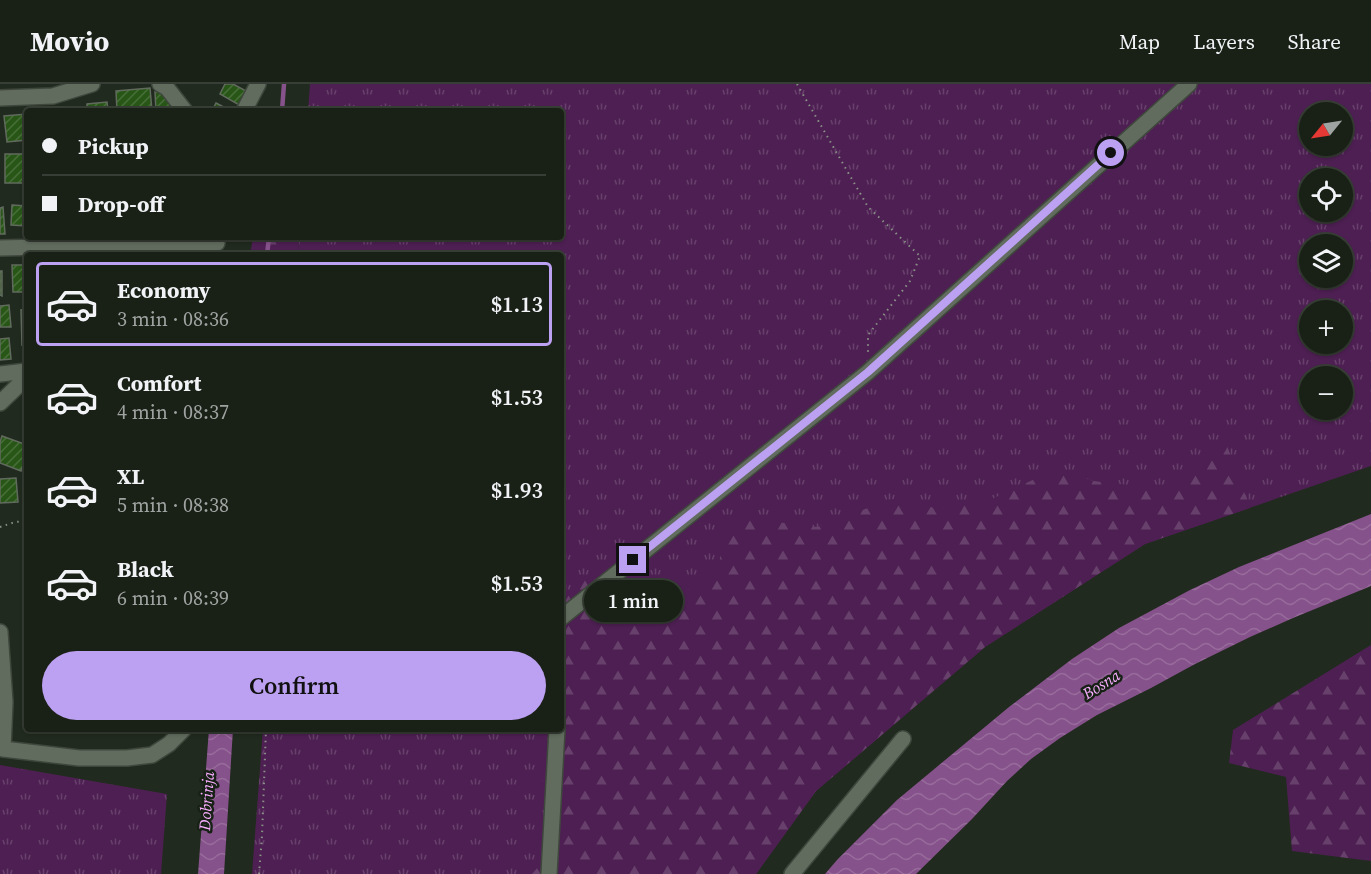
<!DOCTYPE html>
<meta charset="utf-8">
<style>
body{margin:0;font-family:"Source Serif 4",serif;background:#262d23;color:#f1f3f6;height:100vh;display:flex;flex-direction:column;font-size:22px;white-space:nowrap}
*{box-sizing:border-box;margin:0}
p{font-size:20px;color:#9fa3a1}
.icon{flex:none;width:33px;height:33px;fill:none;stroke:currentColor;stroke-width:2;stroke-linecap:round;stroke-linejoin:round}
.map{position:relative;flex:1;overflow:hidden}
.side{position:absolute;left:24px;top:168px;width:540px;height:480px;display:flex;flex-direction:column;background:#192016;border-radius:6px;box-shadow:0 2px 4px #0004,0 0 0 2px #373e35}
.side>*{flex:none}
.top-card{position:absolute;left:24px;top:24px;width:540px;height:132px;border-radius:6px;box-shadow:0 2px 4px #0004,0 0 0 2px #373e35;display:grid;align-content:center;height:132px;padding:0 18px;background:#192016}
.needle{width:39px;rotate:240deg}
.tools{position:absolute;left:1299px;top:18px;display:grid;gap:12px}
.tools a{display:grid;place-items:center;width:54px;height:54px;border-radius:50%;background:#192016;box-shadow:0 2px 4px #0004,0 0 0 2px #373e35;font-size:30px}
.end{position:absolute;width:27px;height:27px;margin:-14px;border:8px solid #bca0f2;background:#111;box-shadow:0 0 0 3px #111}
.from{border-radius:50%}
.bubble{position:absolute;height:42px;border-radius:21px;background:#192016;box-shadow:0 2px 4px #0004,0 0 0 2px #373e35;font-size:20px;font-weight:600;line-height:42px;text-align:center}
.top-card b{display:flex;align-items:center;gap:21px;height:57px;font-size:22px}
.top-card b+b{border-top:2px solid #373e35}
.top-card i{width:15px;height:15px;background:#f1f3f6}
ul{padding:10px 0 0;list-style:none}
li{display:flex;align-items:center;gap:18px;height:84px;margin:0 12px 9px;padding:0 6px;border:3px solid transparent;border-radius:6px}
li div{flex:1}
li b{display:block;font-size:22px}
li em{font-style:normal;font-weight:600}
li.active{border-color:#bca0f2}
li>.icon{width:54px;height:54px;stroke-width:1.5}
.action{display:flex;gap:12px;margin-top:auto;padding:12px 18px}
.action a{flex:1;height:69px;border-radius:36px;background:#bca0f2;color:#111;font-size:24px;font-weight:600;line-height:69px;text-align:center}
header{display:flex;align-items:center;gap:36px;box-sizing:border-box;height:84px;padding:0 30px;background:#192016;border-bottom:2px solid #373e35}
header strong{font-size:28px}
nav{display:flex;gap:33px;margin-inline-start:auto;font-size:21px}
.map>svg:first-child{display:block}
</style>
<header>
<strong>Movio</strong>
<nav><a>Map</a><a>Layers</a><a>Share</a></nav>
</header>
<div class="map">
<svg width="1371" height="790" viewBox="0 0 1371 790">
<defs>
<pattern id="grass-tufts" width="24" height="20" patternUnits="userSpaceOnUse" patternTransform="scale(1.5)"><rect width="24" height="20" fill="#4d1f52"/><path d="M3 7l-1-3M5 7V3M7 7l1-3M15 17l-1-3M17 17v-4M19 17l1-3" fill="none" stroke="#67406b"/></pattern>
<pattern id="forest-firs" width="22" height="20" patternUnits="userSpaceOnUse" patternTransform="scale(1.5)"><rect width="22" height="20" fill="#4d1f52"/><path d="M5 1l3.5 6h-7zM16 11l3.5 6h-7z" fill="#67406b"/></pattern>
<pattern id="water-waves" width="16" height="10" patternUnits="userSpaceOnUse" patternTransform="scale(1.5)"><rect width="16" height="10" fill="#86528b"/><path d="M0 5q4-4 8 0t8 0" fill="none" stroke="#976b9b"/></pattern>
<pattern id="building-hatch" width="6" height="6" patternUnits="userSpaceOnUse" patternTransform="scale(1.5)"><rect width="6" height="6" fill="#285617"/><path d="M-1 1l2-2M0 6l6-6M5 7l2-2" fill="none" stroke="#476f39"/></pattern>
</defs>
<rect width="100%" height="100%" fill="#212a1e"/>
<path fill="url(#grass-tufts)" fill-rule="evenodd" d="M 310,0 L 1371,0 L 1371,382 L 1145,460 L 985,563 L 816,707 L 756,790 L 252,790 L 263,645 L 561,645 L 561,171 L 298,171 L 299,153 L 561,153 L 561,27 L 308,27 ZM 1310,28 L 1342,28 L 1342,62 L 1310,62 ZM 1310,94 L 1342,94 L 1342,128 L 1310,128 ZM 1310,160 L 1342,160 L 1342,194 L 1310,194 ZM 1310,226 L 1342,226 L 1342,260 L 1310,260 ZM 1310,292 L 1342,292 L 1342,326 L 1310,326 Z
M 0,681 L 167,710 L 161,790 L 0,790 Z"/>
<path fill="url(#forest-firs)" d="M 253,153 L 299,153 L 298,171 L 250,171 Z
M 1226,359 L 1250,424 L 1145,460 L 985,563 L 816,707 L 756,790 L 532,790 L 546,774 L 540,645 L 561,645 L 561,520 L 585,492 L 631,526 L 668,514 L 719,493 L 721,451 L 744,434 L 817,443 L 892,415 L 940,425 L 994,414 L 1056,385 L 1094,397 L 1175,407 Z
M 1371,561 L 1371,777 L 1292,767 L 1286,693 L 1229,679 L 1233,646 Z"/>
<path fill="url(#water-waves)" d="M 1371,430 L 1371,502 L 1293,534 L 1250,553 L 1195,580 L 1151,604 L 1097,631 L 1060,654 L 1031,675 L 1007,697 L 972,735 L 916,790 L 825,790 L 837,776 L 897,716 L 1009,623 L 1072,575 L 1119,544 L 1190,506 L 1239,483 Z
M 209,645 L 233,645 L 224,790 L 198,790 Z"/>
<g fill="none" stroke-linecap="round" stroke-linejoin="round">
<path stroke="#86528b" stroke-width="4.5" d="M 282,27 L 284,0
M 267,171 L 269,153"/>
</g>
<path fill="url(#building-hatch)" stroke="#606b5d" stroke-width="1.5" d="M 225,0 L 233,0 L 248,8 L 241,22 L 220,10 Z
M 150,4 L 152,27 L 117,27 L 116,7 Z
M 163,7 L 177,27 L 156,27 L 155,8 Z
M 107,18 L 108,27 L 87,27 L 87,20 Z
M 216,19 L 231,27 L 212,27 Z
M 27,30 L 27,56 L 7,58 L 4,32 Z
M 5,70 L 26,70 L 26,99 L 5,99 Z
M 12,121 L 27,122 L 27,142 L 11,141 Z
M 3,123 L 5,150 L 0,150 L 0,124 Z
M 12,181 L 27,181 L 27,208 L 13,208 Z
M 0,187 L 2,187 L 2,212 L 0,211 Z
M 9,221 L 11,243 L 0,243 L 0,222 Z
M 27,225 L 27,260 L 22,261 L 21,226 Z
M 9,254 L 11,275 L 0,276 L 0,255 Z
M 2,352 L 27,361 L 27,370 L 21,387 L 0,379 L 0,358 Z
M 16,394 L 18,418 L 0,419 L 0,395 Z"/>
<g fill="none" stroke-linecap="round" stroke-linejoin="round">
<g stroke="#3f473d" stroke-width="18">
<path id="minor" d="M 160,0 L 167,4 L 185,27
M 0,14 L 53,12 L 92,0
M 244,27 L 258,0
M 0,164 L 217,159
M 0,290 L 27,287
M 0,319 L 27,293
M 561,534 L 868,288 L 1189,0
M 0,548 L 5,618 L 3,665 L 79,674 L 127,674 L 152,671 L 169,660 L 184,645
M 549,790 L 557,645
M 792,790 L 903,655"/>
</g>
<path stroke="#8a9187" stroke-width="2" stroke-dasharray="1.5 4.5" stroke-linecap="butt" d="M 797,0 L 868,123 L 920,172 L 910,197 L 868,251 L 868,268
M 0,443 L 15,438 L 27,437
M 259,790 L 262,752 L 266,645"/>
<use href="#minor" stroke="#616c5e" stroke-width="15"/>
</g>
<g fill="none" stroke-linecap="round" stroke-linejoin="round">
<path stroke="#bca0f2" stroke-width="8" d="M 633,476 L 868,288 L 1111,69"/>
</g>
<g text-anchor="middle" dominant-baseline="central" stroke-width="5" stroke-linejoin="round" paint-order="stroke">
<g font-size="16" font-style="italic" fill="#f8adff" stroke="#172115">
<text transform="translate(1101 600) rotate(-32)">Bosna</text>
<text transform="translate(206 717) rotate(-86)">Dobrinja</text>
</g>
</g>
</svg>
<div class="tools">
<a><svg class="needle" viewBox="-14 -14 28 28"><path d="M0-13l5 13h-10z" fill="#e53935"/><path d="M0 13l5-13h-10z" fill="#9fa3a1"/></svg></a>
<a><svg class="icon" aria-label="locate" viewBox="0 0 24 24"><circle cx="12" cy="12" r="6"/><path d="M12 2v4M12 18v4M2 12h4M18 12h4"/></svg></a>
<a><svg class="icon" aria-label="layers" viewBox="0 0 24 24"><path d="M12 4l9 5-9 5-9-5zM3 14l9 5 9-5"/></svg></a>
<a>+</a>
<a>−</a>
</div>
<i class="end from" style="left:1111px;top:69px"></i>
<i class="end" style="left:633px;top:476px"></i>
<div class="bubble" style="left:584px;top:496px;width:99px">1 min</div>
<div class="top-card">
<b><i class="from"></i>Pickup</b>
<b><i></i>Drop-off</b>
</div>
<section class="side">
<ul>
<li class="active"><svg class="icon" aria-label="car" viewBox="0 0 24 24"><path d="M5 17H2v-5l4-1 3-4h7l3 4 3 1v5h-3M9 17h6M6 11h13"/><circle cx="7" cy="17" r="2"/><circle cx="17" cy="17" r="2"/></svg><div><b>Economy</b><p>3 min · 08:36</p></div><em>$1.13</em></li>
<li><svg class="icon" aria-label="car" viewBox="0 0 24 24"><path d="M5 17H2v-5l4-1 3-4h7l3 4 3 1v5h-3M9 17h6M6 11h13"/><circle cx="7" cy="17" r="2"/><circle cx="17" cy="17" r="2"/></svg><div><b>Comfort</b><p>4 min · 08:37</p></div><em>$1.53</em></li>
<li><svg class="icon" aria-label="car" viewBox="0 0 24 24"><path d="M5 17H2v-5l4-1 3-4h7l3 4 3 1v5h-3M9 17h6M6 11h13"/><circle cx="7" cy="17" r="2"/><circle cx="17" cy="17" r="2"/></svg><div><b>XL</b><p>5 min · 08:38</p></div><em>$1.93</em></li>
<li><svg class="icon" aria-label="car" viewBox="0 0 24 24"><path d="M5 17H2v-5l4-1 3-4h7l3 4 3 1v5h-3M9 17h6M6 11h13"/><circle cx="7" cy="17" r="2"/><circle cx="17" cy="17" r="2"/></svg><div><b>Black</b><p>6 min · 08:39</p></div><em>$1.53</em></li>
</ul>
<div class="action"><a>Confirm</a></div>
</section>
</div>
